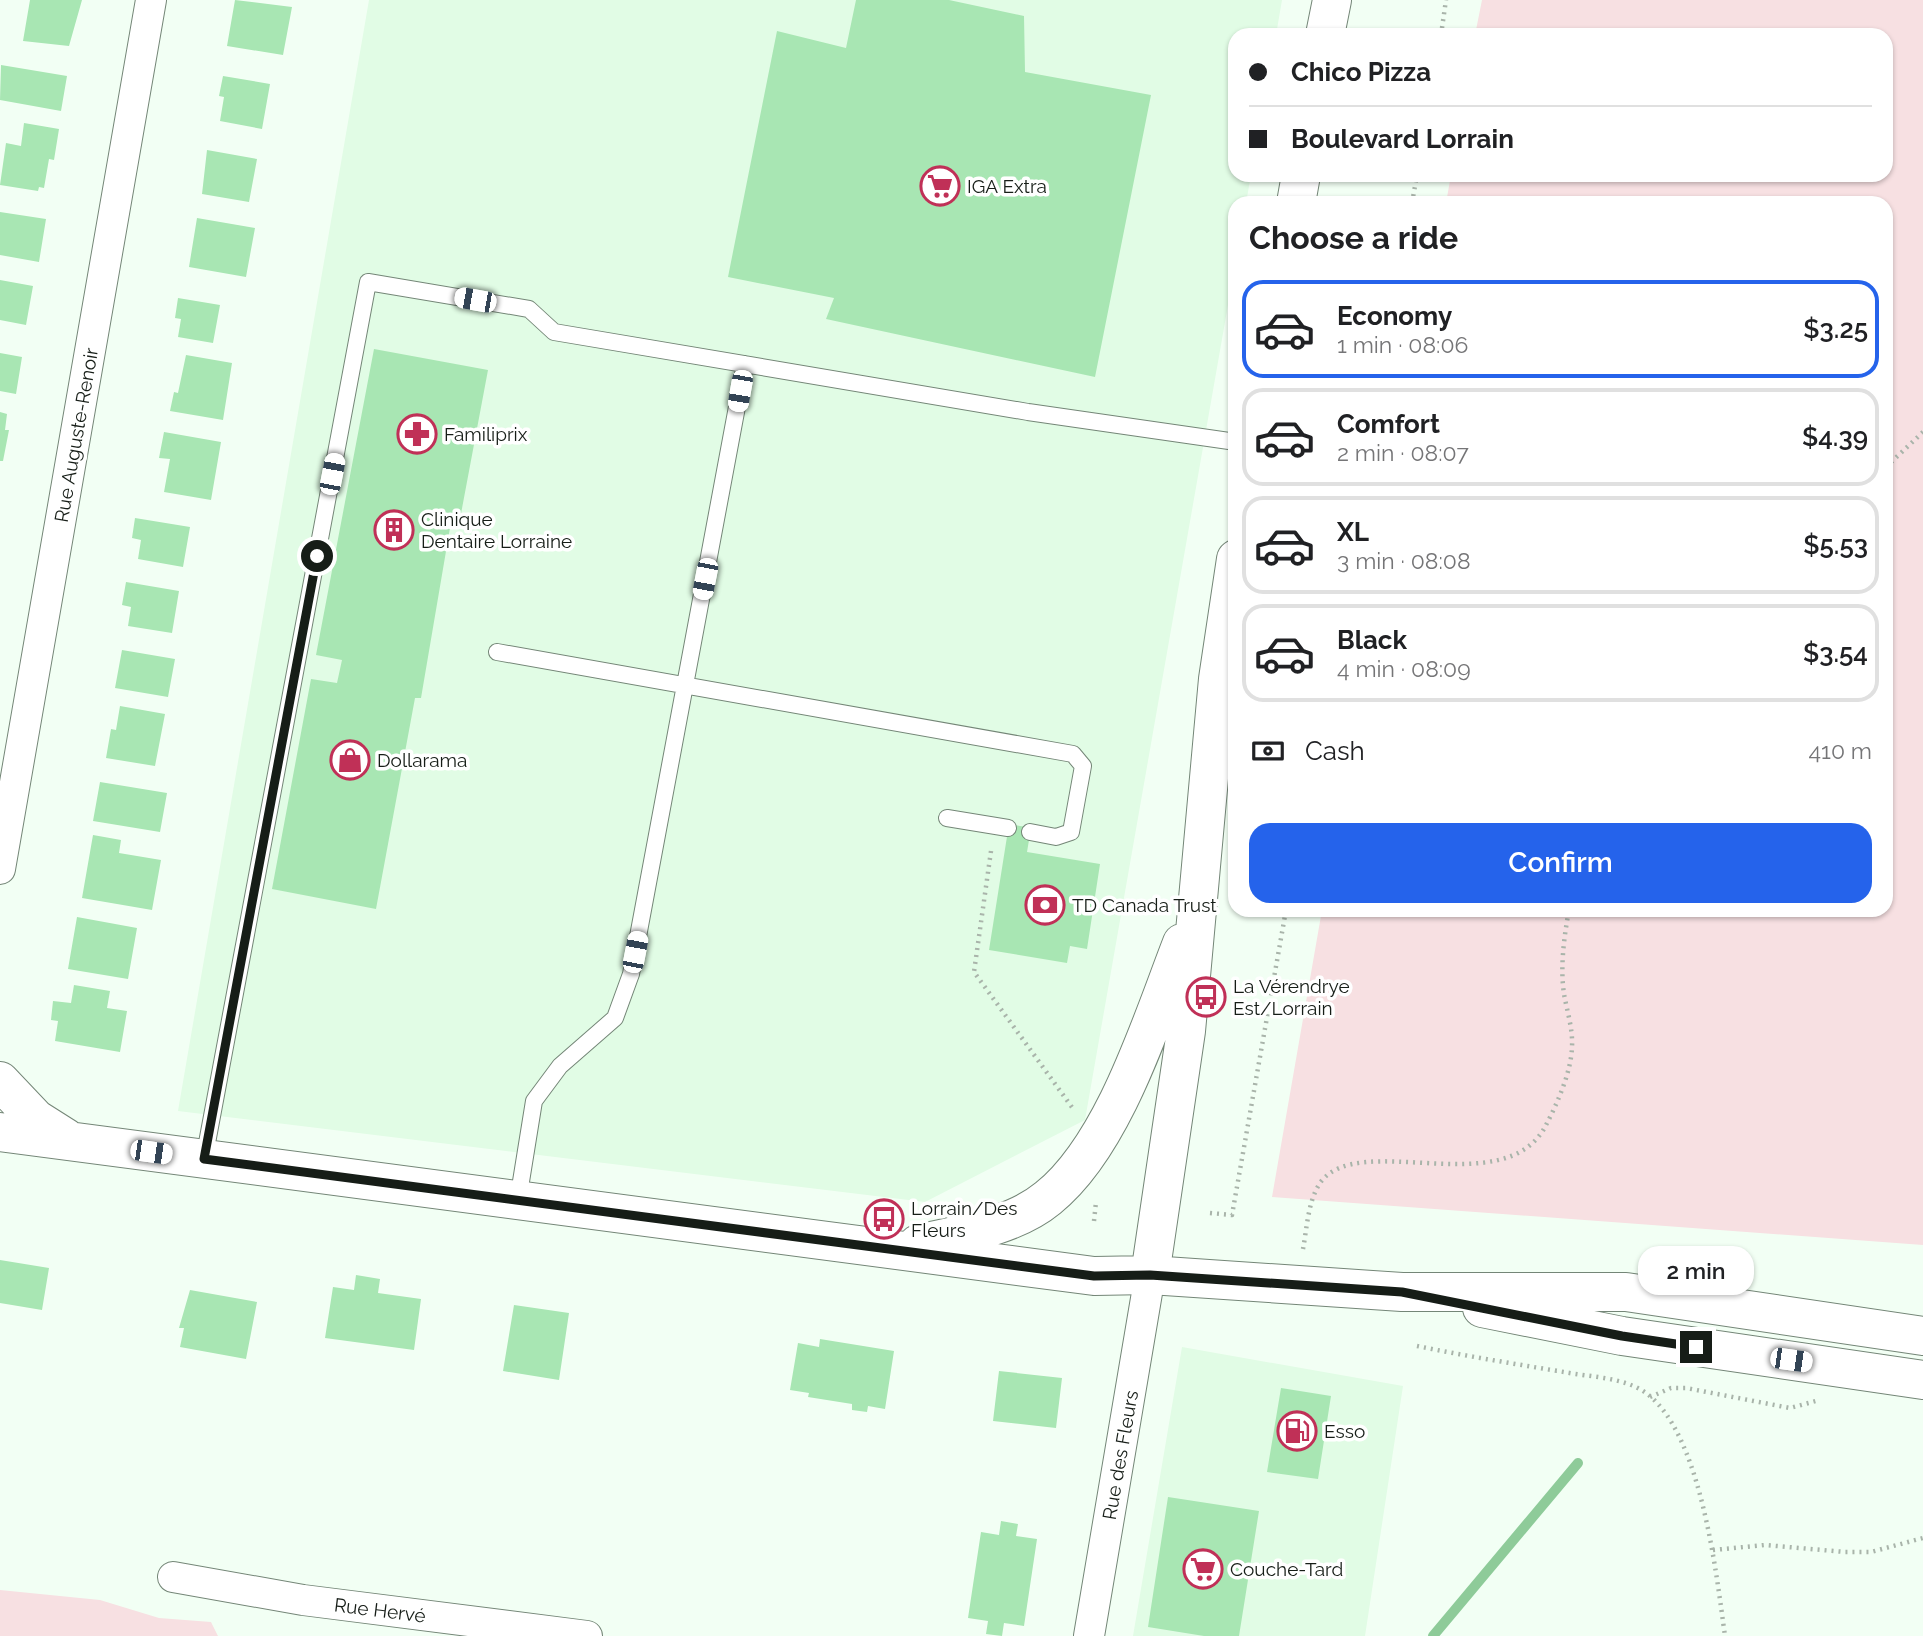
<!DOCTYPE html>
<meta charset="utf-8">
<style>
body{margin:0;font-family:Raleway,sans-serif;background:#f2f2f2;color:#202124;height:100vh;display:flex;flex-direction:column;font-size:26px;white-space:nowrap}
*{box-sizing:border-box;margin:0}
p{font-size:23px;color:#757577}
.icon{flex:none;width:38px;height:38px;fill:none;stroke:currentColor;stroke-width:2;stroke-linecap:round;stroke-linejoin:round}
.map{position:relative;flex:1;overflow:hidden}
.panel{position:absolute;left:1228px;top:196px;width:665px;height:721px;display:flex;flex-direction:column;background:#fff;border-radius:21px;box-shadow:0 2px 5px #0004}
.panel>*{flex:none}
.banner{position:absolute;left:1228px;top:28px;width:665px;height:154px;border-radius:21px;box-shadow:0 2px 5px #0004;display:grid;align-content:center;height:154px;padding:0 21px;background:#fff}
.end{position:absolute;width:32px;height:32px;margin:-16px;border:9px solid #161d17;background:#fff;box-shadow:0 0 0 4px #fff}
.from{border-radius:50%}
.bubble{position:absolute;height:49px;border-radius:21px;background:#fff;box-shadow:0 2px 5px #0004;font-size:23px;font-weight:600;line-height:49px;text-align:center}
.car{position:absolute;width:21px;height:42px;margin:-21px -10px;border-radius:9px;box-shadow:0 0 5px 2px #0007;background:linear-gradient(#fff 24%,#345 0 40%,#fff 0 76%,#345 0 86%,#fff 0)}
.banner b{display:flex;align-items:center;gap:24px;height:66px;font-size:26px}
.banner b+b{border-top:2px solid #e0e0e0}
.banner i{width:18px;height:18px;background:#202124}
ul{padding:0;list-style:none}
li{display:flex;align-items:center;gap:21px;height:98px;margin:0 14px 10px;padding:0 7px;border:4px solid #e0e0e0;border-radius:21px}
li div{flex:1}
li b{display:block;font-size:26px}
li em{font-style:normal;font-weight:600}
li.on{border-color:#2563eb}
li>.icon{width:63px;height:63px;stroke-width:1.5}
h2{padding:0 21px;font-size:32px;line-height:84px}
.pay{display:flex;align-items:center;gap:18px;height:77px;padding:0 21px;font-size:26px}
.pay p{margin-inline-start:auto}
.cta{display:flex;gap:14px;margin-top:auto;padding:14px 21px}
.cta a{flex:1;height:80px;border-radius:21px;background:#2563eb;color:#fff;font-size:28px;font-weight:600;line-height:80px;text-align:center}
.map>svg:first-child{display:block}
</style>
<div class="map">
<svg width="1923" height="1636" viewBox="0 0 1923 1636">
<rect width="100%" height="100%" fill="#f2fff4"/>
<path fill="#e1fce5" d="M 369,0 L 1282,0 L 1276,35 L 1236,35 L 1236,175 L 1251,175 L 1246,203 L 1236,203 L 1235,265 L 1085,1120 L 925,1202 L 178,1111 Z
M 1182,1347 L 1403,1386 L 1365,1636 L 1133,1636 Z"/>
<path fill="#f7e0e2" d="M 1482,0 L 1923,0 L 1923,1245 L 1272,1197 L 1322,910 L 1886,910 L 1886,203 L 1446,203 L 1451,175 L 1886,175 L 1886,35 L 1475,35 Z
M 0,1590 L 100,1600 L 159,1618 L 211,1622 L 218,1636 L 0,1636 Z"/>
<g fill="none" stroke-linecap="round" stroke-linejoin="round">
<path stroke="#8ecb99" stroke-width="10" d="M 1433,1636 L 1578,1463"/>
</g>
<path fill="#a8e6b3" d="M 30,0 L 82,0 L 69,46 L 23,41 Z
M 235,0 L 292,7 L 283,55 L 227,46 Z
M 856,0 L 949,0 L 1024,16 L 1025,72 L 1151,95 L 1095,377 L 826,319 L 834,298 L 728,277 L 777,31 L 846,48 Z
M 1,65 L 67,76 L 61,111 L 0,100 Z
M 223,76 L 270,84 L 262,129 L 220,121 L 224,97 L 219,96 Z
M 24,123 L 59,129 L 54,160 L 49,159 L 44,188 L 39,187 L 38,191 L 0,185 L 6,143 L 21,146 Z
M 207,150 L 257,159 L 249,202 L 202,194 Z
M 0,212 L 46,219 L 39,262 L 0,255 Z
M 197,218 L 255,228 L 246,277 L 189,267 Z
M 0,280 L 33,286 L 26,325 L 0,320 Z
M 178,298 L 220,305 L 213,343 L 178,337 L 181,319 L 175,318 Z
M 374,349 L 488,370 L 460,519 L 452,516 L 421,698 L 415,698 L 376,909 L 272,889 L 311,679 L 337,683 L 342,660 L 316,655 Z
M 0,353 L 22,357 L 16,394 L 0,391 Z
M 186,355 L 232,363 L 223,420 L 170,411 L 174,392 L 178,393 Z
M 0,412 L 7,414 L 5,430 L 9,430 L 3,461 L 0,461 Z
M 164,432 L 221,442 L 211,500 L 164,492 L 170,459 L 159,458 Z
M 135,518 L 190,527 L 183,567 L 138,559 L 141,540 L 132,538 Z
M 126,582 L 179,591 L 172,633 L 128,626 L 131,607 L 122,605 Z
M 122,650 L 175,659 L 168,697 L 115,688 Z
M 120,706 L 165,714 L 155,766 L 106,758 L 111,729 L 116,730 Z
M 100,782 L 167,793 L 160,832 L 93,821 Z
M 1009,824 L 1031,828 L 1027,852 L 1100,864 L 1087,949 L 1070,946 L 1067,963 L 989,950 Z
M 93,835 L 121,840 L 119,853 L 161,860 L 152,910 L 82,898 Z
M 77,917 L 137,928 L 128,979 L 68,969 Z
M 74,985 L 110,991 L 107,1008 L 127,1011 L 120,1052 L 55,1041 L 58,1021 L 51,1020 L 53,1001 L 71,1003 Z
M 0,1260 L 49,1268 L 42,1310 L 0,1303 Z
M 356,1275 L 380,1279 L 378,1293 L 421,1299 L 414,1350 L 325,1338 L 333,1287 L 354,1290 Z
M 190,1290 L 257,1302 L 246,1359 L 180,1347 L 184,1328 L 179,1328 Z
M 514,1305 L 569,1313 L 559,1380 L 503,1371 Z
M 820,1339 L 894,1351 L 885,1409 L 868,1406 L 867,1412 L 852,1410 L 852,1404 L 808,1397 L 809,1393 L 790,1390 L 798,1343 L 819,1347 Z
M 999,1371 L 1062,1378 L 1056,1428 L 993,1421 Z
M 1281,1388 L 1331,1396 L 1318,1479 L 1267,1472 Z
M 1168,1497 L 1259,1511 L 1239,1636 L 1204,1636 L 1148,1627 Z
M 1001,1521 L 1018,1524 L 1016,1536 L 1037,1539 L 1024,1626 L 1004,1623 L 1002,1636 L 986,1634 L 988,1621 L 968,1618 L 981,1532 L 999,1535 Z"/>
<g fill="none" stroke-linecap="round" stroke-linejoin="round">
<g stroke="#748677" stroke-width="18">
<path id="lane" d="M 497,652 L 1073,754 L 1083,766 L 1071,832 L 1056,837 L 1030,832
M 947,818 L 1008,828
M 204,1159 L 368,282 L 529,309 L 554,332 L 1028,412 L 1236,442
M 518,1200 L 534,1101 L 560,1066 L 615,1018 L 631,974 L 745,364"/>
</g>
<g stroke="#748677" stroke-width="32">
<path id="street" d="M 0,869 L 151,0
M 173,1577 L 303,1600 L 587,1636
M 1089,1636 L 1150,1275"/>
</g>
<g stroke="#748677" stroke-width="40">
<path id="secondary" d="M 1325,35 L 1332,0
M 1296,203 L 1301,175
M 0,1081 L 36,1119 L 66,1138
M 0,1132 L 1094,1276 L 1150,1275 L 1402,1292 L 1626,1292 L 1923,1336
M 918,1244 C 960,1234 1013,1227 1048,1198 C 1114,1145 1152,1020 1182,943
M 1150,1275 L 1186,1031 L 1218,679 L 1236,559
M 1482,1308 L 1622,1336 L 1923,1380"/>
</g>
<path stroke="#a9b4aa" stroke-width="4.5" stroke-dasharray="2 5" stroke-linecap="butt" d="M 1441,35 L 1446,0
M 1412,203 L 1417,175
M 1886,467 L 1923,432
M 991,851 L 974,972 L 1074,1110
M 1210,1213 L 1232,1215 L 1286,910
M 1094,1221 L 1096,1202
M 1303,1249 C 1307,1228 1308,1201 1320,1183 C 1358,1129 1503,1203 1545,1127 C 1557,1104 1571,1073 1572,1047 C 1573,1029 1567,1011 1564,994 C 1560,967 1564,937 1569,910
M 1417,1346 C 1466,1356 1515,1364 1564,1372 C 1589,1377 1624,1377 1646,1393 C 1701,1433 1716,1572 1725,1636
M 1650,1397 L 1671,1388 L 1686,1388 L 1790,1408 L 1816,1401
M 1713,1550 L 1765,1545 L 1845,1552 L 1871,1552 L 1923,1538"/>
<use href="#lane" stroke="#fff" stroke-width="16"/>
<use href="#street" stroke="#fff" stroke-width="30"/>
<use href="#secondary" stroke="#fff" stroke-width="38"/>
</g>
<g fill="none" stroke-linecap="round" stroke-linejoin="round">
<path stroke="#161d17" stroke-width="9" d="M 317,556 L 204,1159 L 1094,1276 L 1150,1275 L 1402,1292 L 1622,1336 L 1696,1347"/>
</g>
<defs>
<g id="supermarket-ring" transform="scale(2.0125)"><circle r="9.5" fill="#fff" stroke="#c03057" stroke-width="1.5"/><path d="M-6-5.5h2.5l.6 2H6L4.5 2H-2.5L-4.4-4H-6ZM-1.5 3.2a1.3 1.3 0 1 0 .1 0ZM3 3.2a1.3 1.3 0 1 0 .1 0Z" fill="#c03057"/></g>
<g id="pharmacy-ring" transform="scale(2.0125)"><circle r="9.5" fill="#fff" stroke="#c03057" stroke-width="1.5"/><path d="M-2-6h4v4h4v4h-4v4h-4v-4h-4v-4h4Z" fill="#c03057"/></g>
<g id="building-ring" transform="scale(2.0125)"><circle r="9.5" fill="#fff" stroke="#c03057" stroke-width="1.5"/><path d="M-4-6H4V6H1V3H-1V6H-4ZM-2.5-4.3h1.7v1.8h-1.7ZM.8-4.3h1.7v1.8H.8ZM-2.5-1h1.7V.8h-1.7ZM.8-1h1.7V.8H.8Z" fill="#c03057"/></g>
<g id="shop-ring" transform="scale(2.0125)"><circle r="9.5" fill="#fff" stroke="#c03057" stroke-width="1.5"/><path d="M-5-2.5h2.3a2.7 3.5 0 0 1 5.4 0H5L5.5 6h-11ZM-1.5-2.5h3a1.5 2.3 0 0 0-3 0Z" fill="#c03057"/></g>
<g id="bank-ring" transform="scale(2.0125)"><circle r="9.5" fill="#fff" stroke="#c03057" stroke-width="1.5"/><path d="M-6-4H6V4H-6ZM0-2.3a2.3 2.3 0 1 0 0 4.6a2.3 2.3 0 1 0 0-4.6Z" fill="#c03057"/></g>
<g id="bus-ring" transform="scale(2.0125)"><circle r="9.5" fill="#fff" stroke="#c03057" stroke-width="1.5"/><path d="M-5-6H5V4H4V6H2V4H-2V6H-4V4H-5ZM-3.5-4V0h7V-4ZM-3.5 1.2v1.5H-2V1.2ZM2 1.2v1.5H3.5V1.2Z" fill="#c03057"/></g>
<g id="fuel-ring" transform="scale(2.0125)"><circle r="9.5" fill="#fff" stroke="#c03057" stroke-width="1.5"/><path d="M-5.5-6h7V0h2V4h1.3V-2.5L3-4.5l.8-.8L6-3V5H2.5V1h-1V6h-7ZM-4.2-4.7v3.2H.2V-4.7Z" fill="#c03057"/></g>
</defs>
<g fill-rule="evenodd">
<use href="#supermarket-ring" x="940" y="186"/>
<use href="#pharmacy-ring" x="417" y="434"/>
<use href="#building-ring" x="394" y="530"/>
<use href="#shop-ring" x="350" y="760"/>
<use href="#bank-ring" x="1045" y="905"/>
<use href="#bus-ring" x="1206" y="997"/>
<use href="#bus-ring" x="884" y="1219"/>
<use href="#fuel-ring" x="1297" y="1431"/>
<use href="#supermarket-ring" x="1203" y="1569"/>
</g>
<g text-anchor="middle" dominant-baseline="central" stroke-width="7" stroke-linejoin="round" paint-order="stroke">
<g font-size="19" fill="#161d17" stroke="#fff" text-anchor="start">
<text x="967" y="186">IGA Extra</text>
<text x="444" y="434">Familiprix</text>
<text x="421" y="519">Clinique<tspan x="421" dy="22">Dentaire Lorraine</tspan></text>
<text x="377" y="760">Dollarama</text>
<text x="1072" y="905">TD Canada Trust</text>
<text x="1233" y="986">La Vérendrye<tspan x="1233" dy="22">Est/Lorrain</tspan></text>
<text x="911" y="1208">Lorrain/Des<tspan x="911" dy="22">Fleurs</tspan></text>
<text x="1324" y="1431">Esso</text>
<text x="1230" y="1569">Couche-Tard</text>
</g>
<g font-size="19" fill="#161d17" stroke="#fff">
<text transform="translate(76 435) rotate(-80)">Rue Auguste-Renoir</text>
<text transform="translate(1120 1455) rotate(-80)">Rue des Fleurs</text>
<text transform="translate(380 1610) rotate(7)">Rue Hervé</text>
</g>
</g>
</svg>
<i class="end from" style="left:317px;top:556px"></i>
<i class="end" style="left:1696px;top:1347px"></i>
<div class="bubble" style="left:1638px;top:1246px;width:116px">2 min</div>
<i class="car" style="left:475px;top:300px;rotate:280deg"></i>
<i class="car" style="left:740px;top:391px;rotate:190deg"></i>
<i class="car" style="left:332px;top:474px;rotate:11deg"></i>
<i class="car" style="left:705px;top:579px;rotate:191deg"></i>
<i class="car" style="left:635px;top:952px;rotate:11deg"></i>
<i class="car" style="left:151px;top:1152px;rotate:98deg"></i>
<i class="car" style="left:1791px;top:1360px;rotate:98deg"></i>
<div class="banner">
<b><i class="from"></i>Chico Pizza</b>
<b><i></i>Boulevard Lorrain</b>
</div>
<section class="panel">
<h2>Choose a ride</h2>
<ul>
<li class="on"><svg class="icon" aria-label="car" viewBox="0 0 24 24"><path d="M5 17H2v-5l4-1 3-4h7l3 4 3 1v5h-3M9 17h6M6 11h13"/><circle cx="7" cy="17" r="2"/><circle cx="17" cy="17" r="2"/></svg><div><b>Economy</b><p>1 min · 08:06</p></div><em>$3.25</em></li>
<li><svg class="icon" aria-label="car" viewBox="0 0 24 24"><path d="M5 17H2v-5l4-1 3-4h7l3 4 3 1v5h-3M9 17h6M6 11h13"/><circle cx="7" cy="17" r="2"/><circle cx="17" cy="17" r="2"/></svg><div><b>Comfort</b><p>2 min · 08:07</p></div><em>$4.39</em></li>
<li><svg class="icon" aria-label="car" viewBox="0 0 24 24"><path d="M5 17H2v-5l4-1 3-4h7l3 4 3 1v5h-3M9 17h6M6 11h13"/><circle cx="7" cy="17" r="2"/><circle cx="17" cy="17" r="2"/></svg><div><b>XL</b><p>3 min · 08:08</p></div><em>$5.53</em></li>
<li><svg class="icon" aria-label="car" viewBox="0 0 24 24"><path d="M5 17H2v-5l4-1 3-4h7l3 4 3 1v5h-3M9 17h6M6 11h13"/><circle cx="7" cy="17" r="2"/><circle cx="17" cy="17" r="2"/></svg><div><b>Black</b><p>4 min · 08:09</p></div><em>$3.54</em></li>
</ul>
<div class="pay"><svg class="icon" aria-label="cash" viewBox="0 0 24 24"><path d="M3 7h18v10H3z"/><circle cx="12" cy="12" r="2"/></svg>Cash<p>410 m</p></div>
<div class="cta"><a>Confirm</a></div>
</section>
</div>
